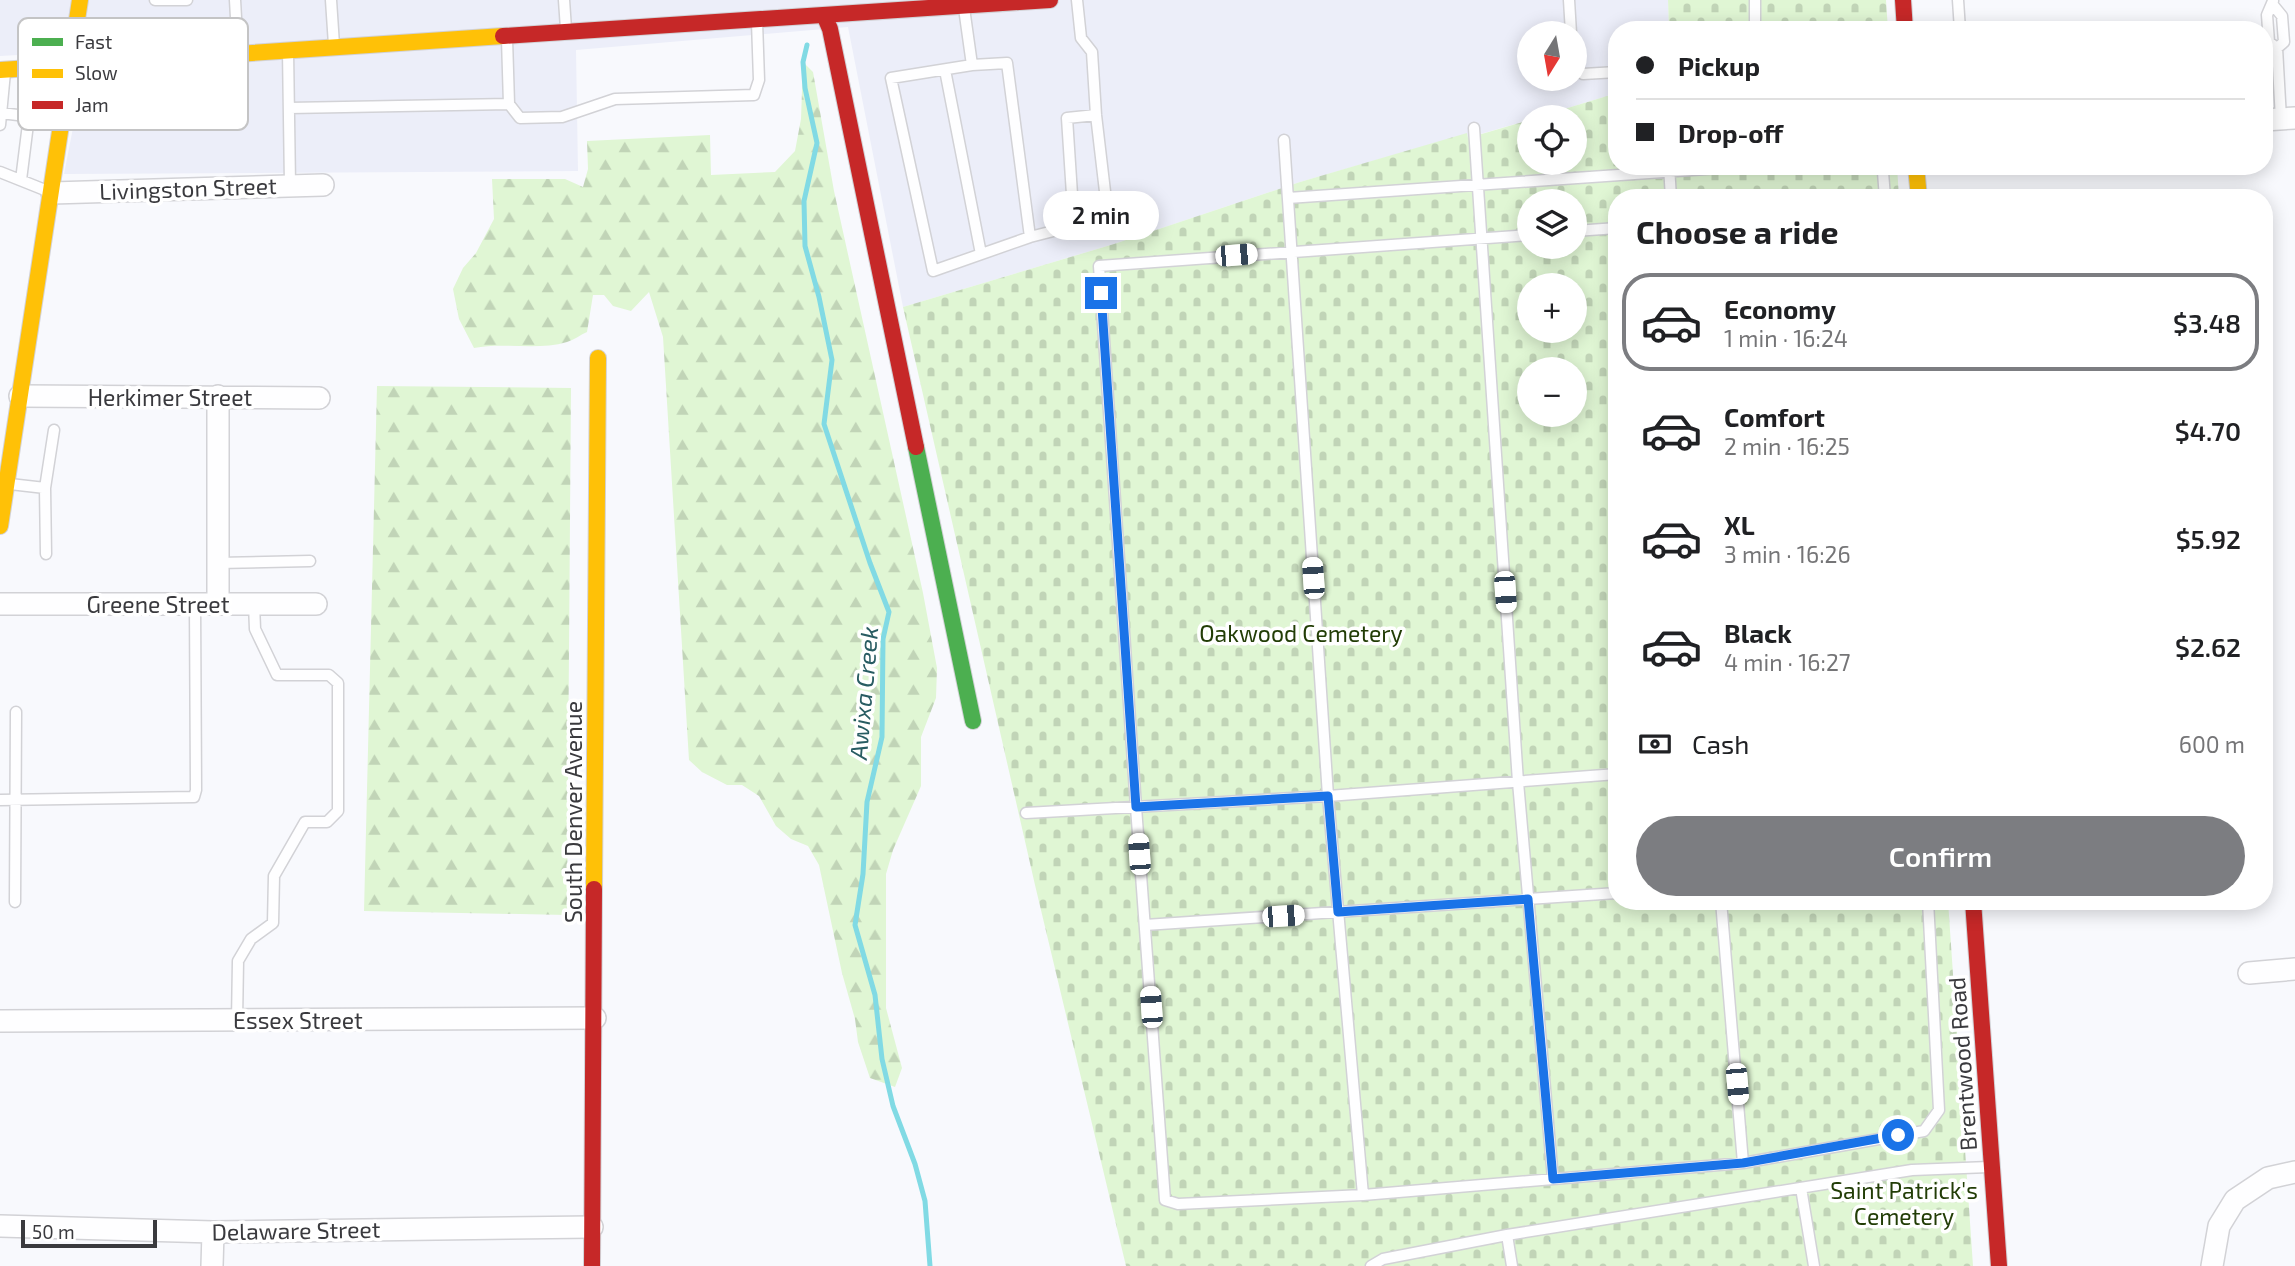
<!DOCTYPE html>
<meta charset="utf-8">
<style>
body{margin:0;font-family:"Exo 2",sans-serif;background:#f6f6f6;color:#202124;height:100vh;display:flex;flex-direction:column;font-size:26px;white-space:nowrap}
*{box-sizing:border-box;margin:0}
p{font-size:23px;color:#757577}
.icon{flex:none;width:38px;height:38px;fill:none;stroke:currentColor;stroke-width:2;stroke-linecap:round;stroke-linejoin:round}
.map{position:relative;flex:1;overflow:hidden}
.sheet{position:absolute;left:1608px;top:189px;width:665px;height:721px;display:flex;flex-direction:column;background:#fff;border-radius:28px;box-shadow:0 4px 18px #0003}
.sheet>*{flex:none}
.banner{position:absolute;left:1608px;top:21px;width:665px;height:154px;border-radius:28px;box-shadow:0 4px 18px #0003;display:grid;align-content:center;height:154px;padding:0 28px;background:#fff}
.needle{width:46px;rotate:191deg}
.fabs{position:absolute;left:1517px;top:21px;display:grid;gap:14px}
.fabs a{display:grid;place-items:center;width:70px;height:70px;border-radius:50%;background:#fff;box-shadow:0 4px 18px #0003;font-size:35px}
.scale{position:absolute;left:21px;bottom:18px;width:136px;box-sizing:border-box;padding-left:7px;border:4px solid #3a3a3e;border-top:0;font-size:19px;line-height:24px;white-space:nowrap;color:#3a3a3e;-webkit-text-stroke:5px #fff;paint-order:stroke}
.end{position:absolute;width:32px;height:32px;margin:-16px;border:9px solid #1a73e8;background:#fff;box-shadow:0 0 0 4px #fff}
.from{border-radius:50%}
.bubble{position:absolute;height:49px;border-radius:24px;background:#fff;box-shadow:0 4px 18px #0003;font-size:23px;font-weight:600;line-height:49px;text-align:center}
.car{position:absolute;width:21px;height:42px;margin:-21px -10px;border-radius:9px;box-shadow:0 0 5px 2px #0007;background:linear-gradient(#fff 24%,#345 0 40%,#fff 0 76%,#345 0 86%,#fff 0)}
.banner b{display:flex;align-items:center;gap:24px;height:66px;font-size:26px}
.banner b+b{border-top:2px solid #e0e0e0}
.banner i{width:18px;height:18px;background:#202124}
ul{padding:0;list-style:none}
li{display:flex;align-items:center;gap:21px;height:98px;margin:0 14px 10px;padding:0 14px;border:4px solid transparent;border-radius:28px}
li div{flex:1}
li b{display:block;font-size:26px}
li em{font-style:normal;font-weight:600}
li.selected{border-color:#7c7d81}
li>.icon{width:63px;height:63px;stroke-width:1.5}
h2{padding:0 28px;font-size:32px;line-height:84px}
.pay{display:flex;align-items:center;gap:18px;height:77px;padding:0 28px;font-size:26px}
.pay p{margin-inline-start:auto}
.cta{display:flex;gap:14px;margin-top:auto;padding:14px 28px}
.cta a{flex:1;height:80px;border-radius:42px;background:#7c7d81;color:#fff;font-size:28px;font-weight:600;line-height:80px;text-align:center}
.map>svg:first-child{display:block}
</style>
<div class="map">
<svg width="2295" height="1266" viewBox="0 0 2295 1266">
<defs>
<pattern id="forest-firs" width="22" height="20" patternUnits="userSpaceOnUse" patternTransform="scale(1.75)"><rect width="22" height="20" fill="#e0f6d4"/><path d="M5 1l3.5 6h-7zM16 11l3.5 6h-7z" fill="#c1d4b7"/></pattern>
<pattern id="cemetery-stones" width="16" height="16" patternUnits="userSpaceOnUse" patternTransform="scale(1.75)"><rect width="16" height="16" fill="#e0f6d4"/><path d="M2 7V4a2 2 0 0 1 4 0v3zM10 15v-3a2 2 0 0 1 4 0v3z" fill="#c1d4b7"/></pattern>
</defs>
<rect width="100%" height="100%" fill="#f8f9fd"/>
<path fill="#eceef9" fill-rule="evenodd" d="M 0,0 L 1668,0 L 1669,30 L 1617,30 L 1617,93 L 1538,117 L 1530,117 L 1529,120 L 1467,138 L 1467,134 L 1300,182 L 1114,244 L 903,307 L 848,27 L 576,50 L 578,171 L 64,174 L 88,51 L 0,56 ZM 1530,33 L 1575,33 L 1575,79 L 1530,79 Z"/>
<path fill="url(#forest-firs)" d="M 803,62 L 813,72 L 834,191 L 923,593 L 937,668 L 936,698 L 921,737 L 921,786 L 893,850 L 886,874 L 886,1008 L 902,1068 L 895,1087 L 870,1078 L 858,1042 L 855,1019 L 842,973 L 819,865 L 808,846 L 791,839 L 776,826 L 759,796 L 742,785 L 727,785 L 702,772 L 689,760 L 663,337 L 649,292 L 631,311 L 613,306 L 604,295 L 593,295 L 587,332 C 580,335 574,340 567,342 C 537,351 504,342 474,348 L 459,319 L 453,289 L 463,268 L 476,253 L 494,219 L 492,179 L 565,179 L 583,187 L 588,169 L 587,141 L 710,135 L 711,175 L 775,172 L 795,151 L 801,119 Z
M 377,386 L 571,388 L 567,915 L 364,911 Z"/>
<path fill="url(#cemetery-stones)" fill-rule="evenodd" d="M 1668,0 L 1886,0 L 1888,30 L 1669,30 Z
M 1617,93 L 1617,166 L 1897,166 L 1899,198 L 1617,198 L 1617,901 L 1948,901 L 1973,1266 L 1126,1266 L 1035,885 L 903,307 L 1114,244 L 1300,182 L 1467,133 L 1468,138 L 1529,120 L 1530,163 L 1575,163 L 1575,117 L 1538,117 ZM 1530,201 L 1575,201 L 1575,247 L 1530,247 ZM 1530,285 L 1575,285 L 1575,331 L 1530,331 ZM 1530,369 L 1575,369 L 1575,415 L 1530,415 Z"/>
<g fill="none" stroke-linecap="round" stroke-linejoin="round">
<path stroke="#81dae4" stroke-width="5" d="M 807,45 L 803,62 L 805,88 L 817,143 L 804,201 L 805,246 L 819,297 L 832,360 L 824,424 L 870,563 L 889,612 L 883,639 L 882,737 L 867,802 L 863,874 L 855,925 L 875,995 L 882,1059 L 893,1106 L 915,1164 L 925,1201 L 930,1266"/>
<g stroke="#d2d2d6" stroke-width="13">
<path id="lane" d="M 155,0 L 187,0
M 235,0 L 238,53
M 331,0 L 334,45
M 564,0 L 566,29
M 1569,0 L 1571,33
M 1958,0 L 1960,30
M 2273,1 L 2267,15 L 2269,42 L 2277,48
M 2273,5 L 2282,16 L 2284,42 L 2277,48 L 2281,119
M 964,8 L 972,65
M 1755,30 L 1755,0
M 507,39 L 509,104 L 520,118 L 562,117 L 615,99 L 754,95 L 759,80 L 757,22
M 288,51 L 290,185
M 1575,68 L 1583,74 L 1617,72
M 945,70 L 981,254
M 289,108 L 509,104
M 1,113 L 59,120
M 0,125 L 5,72
M 1474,128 L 1518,782 L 1553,1179
M 1284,140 L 1328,796 L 1363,1195
M 1669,166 L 1671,198
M 1880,166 L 1883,172 L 1885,198
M 0,172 L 50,192
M 21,180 L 29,116
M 1288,198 L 1749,166
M 1074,225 L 1067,118 L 1096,115
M 1575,231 L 1617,228
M 1530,235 L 1099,266 L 1136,807 L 1165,1200 L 1178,1204 L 1363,1195 L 1743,1163 L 1924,1131 L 1939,1110 L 1928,901
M 1030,237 L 1007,63 L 972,65 L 891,78 L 933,271 L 1030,237 L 1108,217 L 1096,115 L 1092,52 L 1081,38 L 1077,0
M 10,484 L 45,488 L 46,554
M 45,488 L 54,430
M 218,563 L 310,561
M 0,800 L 194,797 L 196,790 L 195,604
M 1026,813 L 1328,796 L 1617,774
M 1721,901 L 1743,1163
M 15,902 L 16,712
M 1145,925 L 1617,893
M 237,1021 L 238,961 L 251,939 L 273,923 L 274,876 L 305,822 L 327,822 L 338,811 L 338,683 L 329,675 L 277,675 L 255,629 L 254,604
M 1801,1188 L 1814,1266
M 1371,1266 L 1383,1259 L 1507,1235
M 1512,1266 L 1507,1235 L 1912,1170 L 1989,1167"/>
</g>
<g stroke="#d2d2d6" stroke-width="24">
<path id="street" d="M 2264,120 L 2295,118
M 52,193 L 323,185
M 20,396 L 319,398
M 0,604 L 316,604
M 218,604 L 218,396
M 2249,973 L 2295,969
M 0,1021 L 595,1018
M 0,1226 L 213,1232 L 592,1227
M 212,1266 L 213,1232
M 2212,1266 L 2219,1226 L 2235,1200 L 2268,1178 L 2295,1172"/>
</g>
<g stroke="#d2d2d6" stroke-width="18">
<path id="fast" d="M 916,447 L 973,721"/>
</g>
<g stroke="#d2d2d6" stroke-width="18">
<path id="slow" d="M 0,70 L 503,36
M 1916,166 L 1919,198
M 0,526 L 80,0
M 594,889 L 598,358"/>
</g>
<g stroke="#d2d2d6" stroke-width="18">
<path id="jam" d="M 1903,0 L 1905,30
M 824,15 L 830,29 L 916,447
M 503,36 L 1050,0
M 1973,901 L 1999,1266
M 592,1266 L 594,889"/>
</g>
<use href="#lane" stroke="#fefeff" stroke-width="10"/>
<use href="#street" stroke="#fefeff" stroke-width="21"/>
<use href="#fast" stroke="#4caf50" stroke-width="16"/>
<use href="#slow" stroke="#ffc107" stroke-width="16"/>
<use href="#jam" stroke="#c62828" stroke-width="16"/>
</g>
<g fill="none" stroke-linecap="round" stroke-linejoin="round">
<path stroke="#1a73e8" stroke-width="9" d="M 1101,293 L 1136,807 L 1328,796 L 1338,912 L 1528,899 L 1553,1179 L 1743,1163 L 1898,1135"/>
</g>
<g text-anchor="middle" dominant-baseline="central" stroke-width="7" stroke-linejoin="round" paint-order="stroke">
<g font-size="23" fill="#3a3a3e" stroke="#fff">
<text transform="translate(188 188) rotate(-2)">Livingston Street</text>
<text x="170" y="397">Herkimer Street</text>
<text x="158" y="604">Greene Street</text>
<text transform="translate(573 812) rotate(-90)">South Denver Avenue</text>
<text x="298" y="1020">Essex Street</text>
<text transform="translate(1962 1064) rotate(-94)">Brentwood Road</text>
<text transform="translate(296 1230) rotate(-1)">Delaware Street</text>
</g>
<g font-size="23" fill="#223d06" stroke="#fff">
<text x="1301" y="633">Oakwood Cemetery</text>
<text x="1904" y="1190">Saint Patrick's<tspan x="1904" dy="26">Cemetery</tspan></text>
</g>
<g font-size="24" font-style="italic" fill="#285c62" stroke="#fff">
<text transform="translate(863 693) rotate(-85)">Awixa Creek</text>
</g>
</g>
<rect x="18" y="18" width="230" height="112" rx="10" fill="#fff" stroke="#c4c4c5" stroke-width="2"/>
<rect x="32" y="38" width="31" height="8" fill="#4caf50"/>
<rect x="32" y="69" width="31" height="9" fill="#ffc107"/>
<rect x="32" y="101" width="31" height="8" fill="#c62828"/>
<g font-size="19" fill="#3a3a3e">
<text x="75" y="49">Fast</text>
<text x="75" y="80">Slow</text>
<text x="75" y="112">Jam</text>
</g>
</svg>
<div class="fabs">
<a><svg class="needle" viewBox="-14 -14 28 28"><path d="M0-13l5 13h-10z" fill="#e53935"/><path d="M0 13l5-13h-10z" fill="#757577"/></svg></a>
<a><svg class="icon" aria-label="locate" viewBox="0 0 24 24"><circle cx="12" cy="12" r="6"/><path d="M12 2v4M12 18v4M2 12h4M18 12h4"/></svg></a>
<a><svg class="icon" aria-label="layers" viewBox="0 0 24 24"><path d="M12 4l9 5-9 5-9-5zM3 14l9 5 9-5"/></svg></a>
<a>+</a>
<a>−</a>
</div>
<div class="scale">50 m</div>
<i class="end from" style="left:1898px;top:1135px"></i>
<i class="end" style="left:1101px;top:293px"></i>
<div class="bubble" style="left:1043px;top:191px;width:116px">2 min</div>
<i class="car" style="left:1236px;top:255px;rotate:85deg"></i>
<i class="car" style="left:1313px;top:578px;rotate:356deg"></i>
<i class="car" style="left:1505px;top:592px;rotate:176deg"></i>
<i class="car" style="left:1139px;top:854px;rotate:356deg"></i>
<i class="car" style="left:1283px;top:916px;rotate:86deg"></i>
<i class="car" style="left:1151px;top:1007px;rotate:356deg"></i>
<i class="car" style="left:1737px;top:1084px;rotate:175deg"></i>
<div class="banner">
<b><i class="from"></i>Pickup</b>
<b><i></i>Drop-off</b>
</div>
<section class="sheet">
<h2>Choose a ride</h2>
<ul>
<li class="selected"><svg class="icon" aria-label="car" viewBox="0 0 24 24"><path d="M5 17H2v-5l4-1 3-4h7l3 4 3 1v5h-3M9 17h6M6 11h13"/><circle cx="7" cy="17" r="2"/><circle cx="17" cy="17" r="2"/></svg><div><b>Economy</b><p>1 min · 16:24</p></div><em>$3.48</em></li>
<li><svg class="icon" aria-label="car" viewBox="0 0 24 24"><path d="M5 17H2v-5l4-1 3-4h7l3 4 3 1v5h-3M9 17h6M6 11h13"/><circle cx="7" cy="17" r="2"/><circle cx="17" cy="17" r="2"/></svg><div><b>Comfort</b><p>2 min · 16:25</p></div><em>$4.70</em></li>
<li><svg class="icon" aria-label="car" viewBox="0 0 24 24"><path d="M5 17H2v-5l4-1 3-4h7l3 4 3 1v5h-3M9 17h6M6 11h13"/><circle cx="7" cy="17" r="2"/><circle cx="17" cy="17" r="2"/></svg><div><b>XL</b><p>3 min · 16:26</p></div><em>$5.92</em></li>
<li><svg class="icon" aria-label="car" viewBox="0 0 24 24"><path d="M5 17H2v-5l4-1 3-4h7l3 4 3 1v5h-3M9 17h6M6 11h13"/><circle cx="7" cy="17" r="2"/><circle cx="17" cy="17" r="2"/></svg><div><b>Black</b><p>4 min · 16:27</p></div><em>$2.62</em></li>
</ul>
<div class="pay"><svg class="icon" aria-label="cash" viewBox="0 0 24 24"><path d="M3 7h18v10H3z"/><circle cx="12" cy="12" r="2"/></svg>Cash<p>600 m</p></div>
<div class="cta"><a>Confirm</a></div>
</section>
</div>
